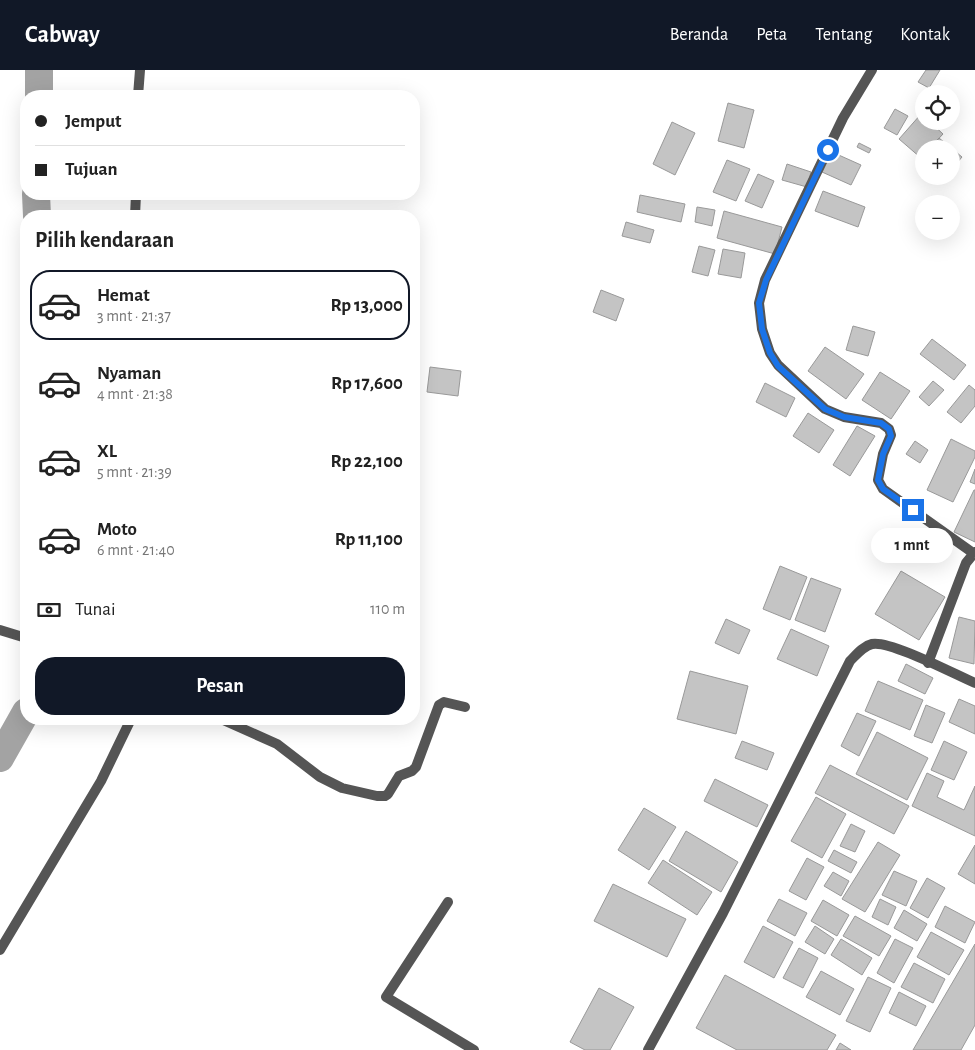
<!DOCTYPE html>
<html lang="id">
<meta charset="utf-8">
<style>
body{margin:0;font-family:"Alegreya Sans",sans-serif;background:#f2f2f2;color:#222;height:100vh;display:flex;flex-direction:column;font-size:19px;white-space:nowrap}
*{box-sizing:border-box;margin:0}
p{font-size:16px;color:#767676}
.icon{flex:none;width:28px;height:28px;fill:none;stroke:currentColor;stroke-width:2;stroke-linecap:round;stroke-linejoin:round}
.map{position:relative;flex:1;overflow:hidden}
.side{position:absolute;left:20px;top:140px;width:400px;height:515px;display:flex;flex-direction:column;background:#fff;border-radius:20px;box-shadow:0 5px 20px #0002}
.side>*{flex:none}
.hud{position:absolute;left:20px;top:20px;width:400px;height:110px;border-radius:20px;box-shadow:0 5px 20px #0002;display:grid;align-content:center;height:110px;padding:0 15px;background:#fff}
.buttons{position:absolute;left:915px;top:15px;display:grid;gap:10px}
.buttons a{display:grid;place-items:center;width:45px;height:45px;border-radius:50%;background:#fff;box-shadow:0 5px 20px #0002;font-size:25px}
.end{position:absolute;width:22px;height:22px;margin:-11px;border:6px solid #1a73e8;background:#fff;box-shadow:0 0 0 2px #fff}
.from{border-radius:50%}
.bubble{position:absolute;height:35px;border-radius:18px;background:#fff;box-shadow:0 5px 20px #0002;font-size:16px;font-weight:700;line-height:35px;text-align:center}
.hud b{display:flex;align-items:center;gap:18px;height:48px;font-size:19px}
.hud b+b{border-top:1px solid #e0e0e0}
.hud i{width:12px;height:12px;background:#222}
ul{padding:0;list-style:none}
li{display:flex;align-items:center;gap:15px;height:70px;margin:0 10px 8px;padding:0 5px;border:2px solid transparent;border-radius:20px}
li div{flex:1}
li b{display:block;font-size:19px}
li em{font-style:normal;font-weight:700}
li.current{border-color:#111827}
li>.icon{width:45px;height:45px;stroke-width:1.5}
h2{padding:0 15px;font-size:22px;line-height:60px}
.pay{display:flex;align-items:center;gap:12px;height:55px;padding:0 15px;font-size:19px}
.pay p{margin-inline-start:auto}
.primary-button{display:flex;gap:10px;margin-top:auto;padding:10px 15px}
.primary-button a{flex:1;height:58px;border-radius:20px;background:#111827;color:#fff;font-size:20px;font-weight:700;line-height:58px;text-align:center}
header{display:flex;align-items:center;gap:30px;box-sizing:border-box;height:70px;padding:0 25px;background:#111827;color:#fff}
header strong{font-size:24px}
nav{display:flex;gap:28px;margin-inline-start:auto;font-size:18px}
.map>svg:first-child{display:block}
</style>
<header>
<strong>Cabway</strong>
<nav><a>Beranda</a><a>Peta</a><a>Tentang</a><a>Kontak</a></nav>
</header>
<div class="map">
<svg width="975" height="980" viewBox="0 0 975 980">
<rect width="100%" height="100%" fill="#fff"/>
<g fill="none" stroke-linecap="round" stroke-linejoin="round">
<path stroke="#a3a3a3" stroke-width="28" d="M 39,26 L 39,0
M 36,124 L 37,146
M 0,688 L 26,642"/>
</g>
<path fill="#c4c4c4" stroke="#999" d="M 926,0 L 940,0 L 929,18 L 918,12 Z
M 728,33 L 754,40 L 744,78 L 718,71 Z
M 895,39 L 908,46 L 897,65 L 884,58 Z
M 921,44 L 924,47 L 924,51 L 929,51 L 943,64 L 929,79 L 924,79 L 924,85 L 921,88 L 899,69 Z
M 672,52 L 695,63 L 675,105 L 653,94 Z
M 939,68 L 962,87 L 951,100 L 951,79 L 929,79 Z
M 859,73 L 871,79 L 869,83 L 857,77 Z
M 832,82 L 861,95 L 851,115 L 822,102 Z
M 727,90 L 750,99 L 736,131 L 713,122 Z
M 787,94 L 811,102 L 807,117 L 782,110 Z
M 758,104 L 774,111 L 762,138 L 745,131 Z
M 823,121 L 865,137 L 858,157 L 815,141 Z
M 640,125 L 685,134 L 681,152 L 637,142 Z
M 697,137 L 715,140 L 712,156 L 695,152 Z
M 724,141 L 782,157 L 775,184 L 717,168 Z
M 626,152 L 654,160 L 650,173 L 622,166 Z
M 699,176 L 715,180 L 708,206 L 692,202 Z
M 723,179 L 745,183 L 741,208 L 718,204 Z
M 601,220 L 624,229 L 616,251 L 593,242 Z
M 853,256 L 875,262 L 868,286 L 846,280 Z
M 932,269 L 966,295 L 954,310 L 920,284 Z
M 825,277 L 864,304 L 846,329 L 808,301 Z
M 430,297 L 461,301 L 458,326 L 427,322 Z
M 880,302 L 910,321 L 891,349 L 862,330 Z
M 933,311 L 944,320 L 929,336 L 919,327 Z
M 765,313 L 795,328 L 786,347 L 756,332 Z
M 969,315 L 975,320 L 975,336 L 961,353 L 947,342 Z
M 808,343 L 834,360 L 819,383 L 793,366 Z
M 857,356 L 875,366 L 850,406 L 833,395 Z
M 951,369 L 975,381 L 975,387 L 953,432 L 927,420 Z
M 915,371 L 928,380 L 920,393 L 906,384 Z
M 975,399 L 975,414 L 970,412 Z
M 974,420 L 975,420 L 975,472 L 954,462 Z
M 780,496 L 807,507 L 790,550 L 763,539 Z
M 901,501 L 945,527 L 919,570 L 875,544 Z
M 811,508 L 841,519 L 825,562 L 795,550 Z
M 959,547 L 975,551 L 974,594 L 949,588 Z
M 726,549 L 750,560 L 739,584 L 715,573 Z
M 791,559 L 829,576 L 817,606 L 777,589 Z
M 906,594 L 933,608 L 925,624 L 898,611 Z
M 690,601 L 748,616 L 736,664 L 677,649 Z
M 878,611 L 923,630 L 910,660 L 865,641 Z
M 959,629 L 975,636 L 975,664 L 949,652 Z
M 926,635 L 945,643 L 932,673 L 914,666 Z
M 857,643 L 876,651 L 859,686 L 841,676 Z
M 877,662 L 928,688 L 907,730 L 856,704 Z
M 742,671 L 774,683 L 767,700 L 735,688 Z
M 944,671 L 967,682 L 954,710 L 931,700 Z
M 830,695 L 909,736 L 894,764 L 815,723 Z
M 927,703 L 944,711 L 937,727 L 964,740 L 975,716 L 975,766 L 912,736 Z
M 715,709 L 768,735 L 757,757 L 704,731 Z
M 816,727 L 846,744 L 822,788 L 791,771 Z
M 644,738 L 676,757 L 649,800 L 618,780 Z
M 851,754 L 865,761 L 855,782 L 840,776 Z
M 686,761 L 738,792 L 721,822 L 669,791 Z
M 878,772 L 900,785 L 865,842 L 842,829 Z
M 975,775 L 975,814 L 958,804 Z
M 834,780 L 857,792 L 851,803 L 828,791 Z
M 807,788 L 824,797 L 806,830 L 789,821 Z
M 663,790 L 712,822 L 697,845 L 648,813 Z
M 894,801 L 917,811 L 906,836 L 882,825 Z
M 833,802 L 849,811 L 841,826 L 824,816 Z
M 927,808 L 945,818 L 928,848 L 910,838 Z
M 613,814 L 686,849 L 667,887 L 594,851 Z
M 779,829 L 807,843 L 795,866 L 767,851 Z
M 880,829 L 896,837 L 888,855 L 872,847 Z
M 823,830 L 849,845 L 837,866 L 811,851 Z
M 945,836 L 975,852 L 965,873 L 935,857 Z
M 904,840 L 927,854 L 917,871 L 894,858 Z
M 855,846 L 891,866 L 879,886 L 843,866 Z
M 763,856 L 793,872 L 774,908 L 744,892 Z
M 815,856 L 834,869 L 825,884 L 805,872 Z
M 931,862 L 964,880 L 949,905 L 917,887 Z
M 841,869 L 872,888 L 862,905 L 831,885 Z
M 895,869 L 913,878 L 894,913 L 877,903 Z
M 975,874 L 975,955 L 961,980 L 913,980 Z
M 799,878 L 818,888 L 803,918 L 783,908 Z
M 914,893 L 945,909 L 933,933 L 901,917 Z
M 821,901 L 854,919 L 840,945 L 806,927 Z
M 725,905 L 836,965 L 827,980 L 737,980 L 696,958 Z
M 868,907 L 891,918 L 870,962 L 846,951 Z
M 599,918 L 634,937 L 610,980 L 585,980 L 570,972 Z
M 899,922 L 926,936 L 916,956 L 889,943 Z
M 840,973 L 851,980 L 836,980 Z"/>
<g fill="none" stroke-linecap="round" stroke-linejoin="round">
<path stroke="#555" stroke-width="10" d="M 138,26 L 140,0
M 135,146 L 136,124
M 0,880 L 101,711 L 131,649"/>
<path stroke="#555" stroke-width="10" d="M 872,0 L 843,48 L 765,210 L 759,233 L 762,259 L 770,283 L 778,295 L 825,339 L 844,347 L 881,353 L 889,359 L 891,365 L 883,384 L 878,410 L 883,419 L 973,483
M 0,560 L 26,568
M 928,593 L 966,493 L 975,482
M 221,649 L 277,674 L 320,707 L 342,718 L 377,726 L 385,726 L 388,724 L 399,706 L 412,701 L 416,697 L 439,635 L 444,632 L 465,637
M 448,832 L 386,927 L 474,980"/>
<path stroke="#555" stroke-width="10" d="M 648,980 L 723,843 L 850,591 C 856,585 863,576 872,574 C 890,570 956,605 975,613"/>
</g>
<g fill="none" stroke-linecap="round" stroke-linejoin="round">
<path stroke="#1a73e8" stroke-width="6" d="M 828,80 L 766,210 L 759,233 L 762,259 L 770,283 L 778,296 L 825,339 L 844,347 L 881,353 L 889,359 L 891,366 L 883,384 L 878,410 L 883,419 L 913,440"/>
</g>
</svg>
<div class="buttons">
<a><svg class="icon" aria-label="locate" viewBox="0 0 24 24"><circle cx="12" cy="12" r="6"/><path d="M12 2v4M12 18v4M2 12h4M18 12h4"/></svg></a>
<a>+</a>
<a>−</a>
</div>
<i class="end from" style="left:828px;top:80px"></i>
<i class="end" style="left:913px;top:440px"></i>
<div class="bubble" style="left:871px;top:458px;width:82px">1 mnt</div>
<div class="hud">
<b><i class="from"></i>Jemput</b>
<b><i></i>Tujuan</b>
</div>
<section class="side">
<h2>Pilih kendaraan</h2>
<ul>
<li class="current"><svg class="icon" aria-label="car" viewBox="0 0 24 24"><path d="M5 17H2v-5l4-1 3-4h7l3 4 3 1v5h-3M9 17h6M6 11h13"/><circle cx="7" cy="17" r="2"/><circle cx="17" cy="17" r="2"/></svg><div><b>Hemat</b><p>3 mnt · 21:37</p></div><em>Rp 13,000</em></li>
<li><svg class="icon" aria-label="car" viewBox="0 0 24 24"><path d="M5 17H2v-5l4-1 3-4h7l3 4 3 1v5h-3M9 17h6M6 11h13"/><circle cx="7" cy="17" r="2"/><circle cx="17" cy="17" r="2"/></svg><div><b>Nyaman</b><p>4 mnt · 21:38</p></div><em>Rp 17,600</em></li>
<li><svg class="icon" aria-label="car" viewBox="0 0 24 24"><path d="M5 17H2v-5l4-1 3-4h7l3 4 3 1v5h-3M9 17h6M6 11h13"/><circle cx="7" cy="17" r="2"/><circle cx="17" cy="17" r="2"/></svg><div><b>XL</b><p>5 mnt · 21:39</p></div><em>Rp 22,100</em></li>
<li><svg class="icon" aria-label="car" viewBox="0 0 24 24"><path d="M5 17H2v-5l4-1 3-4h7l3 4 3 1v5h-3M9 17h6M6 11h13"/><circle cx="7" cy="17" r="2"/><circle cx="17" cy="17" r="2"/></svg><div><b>Moto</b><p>6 mnt · 21:40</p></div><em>Rp 11,100</em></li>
</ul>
<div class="pay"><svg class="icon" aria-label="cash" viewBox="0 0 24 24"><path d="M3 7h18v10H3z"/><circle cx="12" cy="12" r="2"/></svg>Tunai<p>110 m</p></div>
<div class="primary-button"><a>Pesan</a></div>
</section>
</div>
